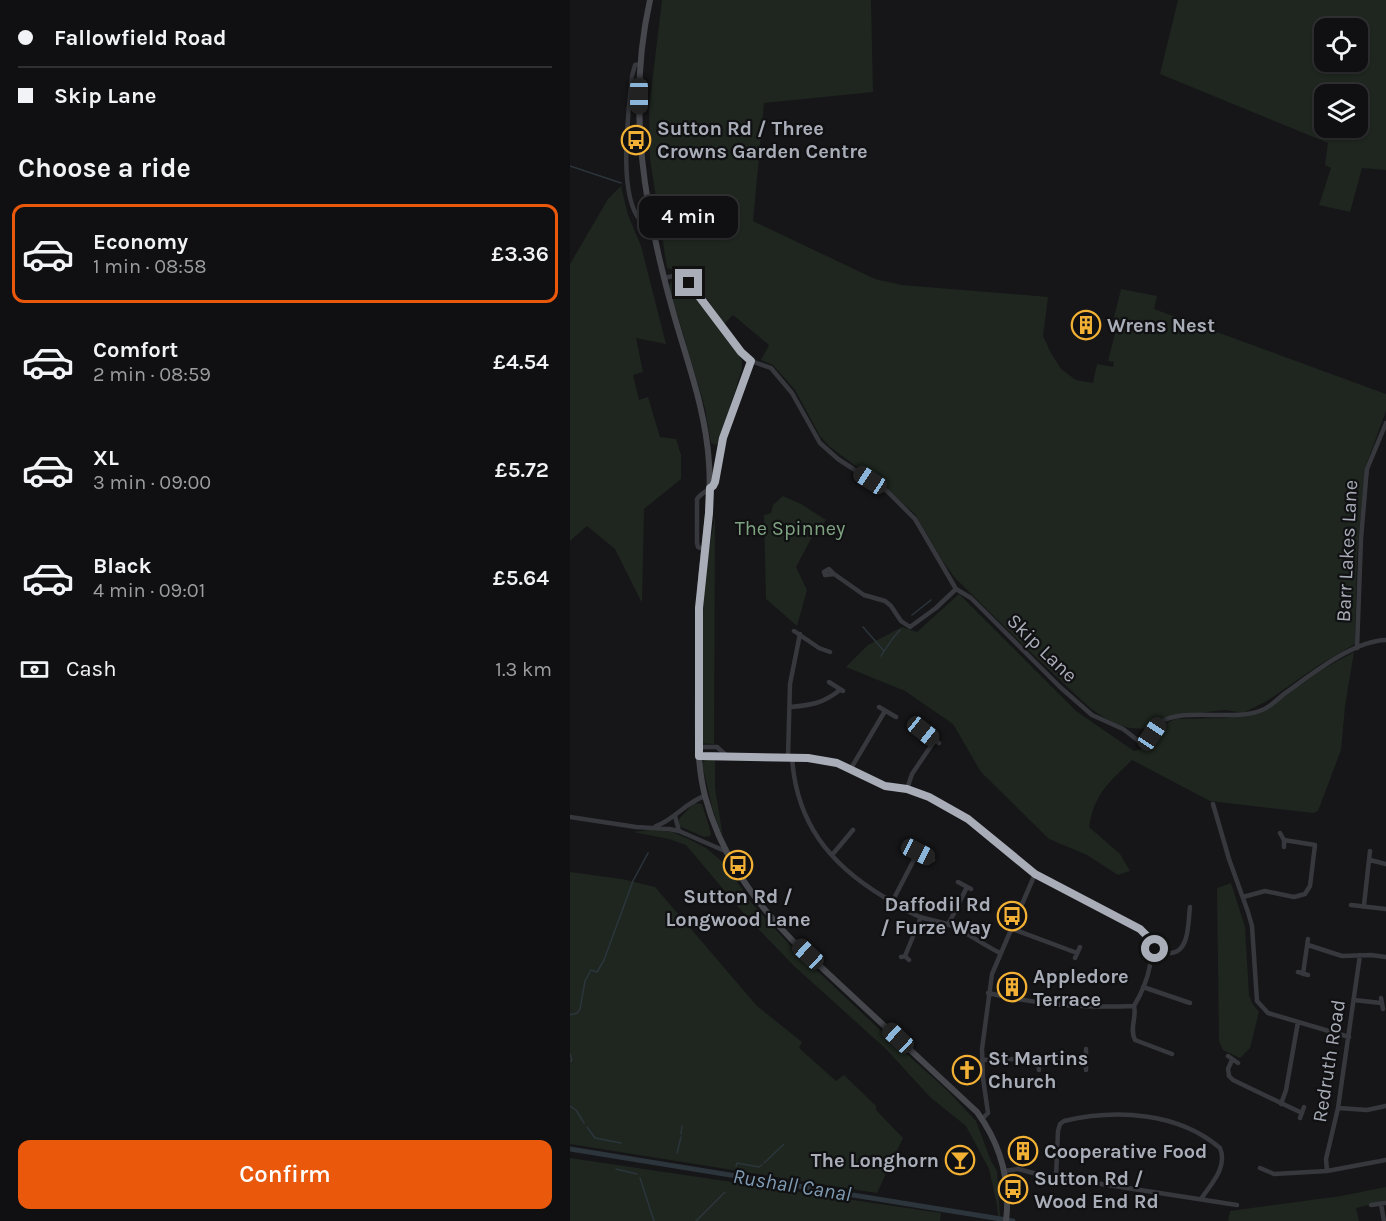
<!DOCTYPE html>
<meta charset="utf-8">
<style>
body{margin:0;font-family:Karla,sans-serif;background:#1e1e20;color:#f1f3f6;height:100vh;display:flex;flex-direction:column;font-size:22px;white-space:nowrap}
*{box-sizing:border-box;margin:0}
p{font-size:20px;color:#9c9d9f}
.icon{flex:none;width:33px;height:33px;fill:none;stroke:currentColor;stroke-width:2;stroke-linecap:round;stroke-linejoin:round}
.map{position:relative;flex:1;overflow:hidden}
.details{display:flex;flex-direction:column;background:#101012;width:570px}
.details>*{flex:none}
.banner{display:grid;align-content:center;height:132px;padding:0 18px;background:#101012}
.fabs{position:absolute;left:744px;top:18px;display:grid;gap:12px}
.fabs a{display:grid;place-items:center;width:54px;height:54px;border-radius:12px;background:#101012;box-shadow:0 2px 4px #0004,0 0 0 2px #303032;font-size:30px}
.end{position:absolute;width:27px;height:27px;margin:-14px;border:8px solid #a8adb8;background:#111;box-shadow:0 0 0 3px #111}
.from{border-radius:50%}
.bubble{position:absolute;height:42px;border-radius:12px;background:#101012;box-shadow:0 2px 4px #0004,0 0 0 2px #303032;font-size:20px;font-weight:600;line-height:42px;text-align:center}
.car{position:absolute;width:18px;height:36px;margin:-18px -9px;border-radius:8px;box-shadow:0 0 4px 2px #0007;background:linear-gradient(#222 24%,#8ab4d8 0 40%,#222 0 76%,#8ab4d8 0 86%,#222 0)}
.banner b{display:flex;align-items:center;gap:21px;height:57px;font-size:22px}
.banner b+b{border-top:2px solid #303032}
.banner i{width:15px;height:15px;background:#f1f3f6}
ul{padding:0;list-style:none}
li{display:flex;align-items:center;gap:18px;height:99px;margin:0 12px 9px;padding:0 6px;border:3px solid transparent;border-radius:12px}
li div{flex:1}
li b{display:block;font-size:22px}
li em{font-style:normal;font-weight:600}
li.selected{border-color:#ea580c}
li>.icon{width:54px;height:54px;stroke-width:1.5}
h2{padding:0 18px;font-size:27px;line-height:72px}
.pay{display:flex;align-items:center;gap:15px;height:66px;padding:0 18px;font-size:22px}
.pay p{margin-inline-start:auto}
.primary-button{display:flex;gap:12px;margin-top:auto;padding:12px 18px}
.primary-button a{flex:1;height:69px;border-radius:12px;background:#ea580c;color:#fff;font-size:24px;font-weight:600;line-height:69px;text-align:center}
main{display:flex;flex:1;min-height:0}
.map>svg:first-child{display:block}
</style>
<main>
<section class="details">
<div class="banner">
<b><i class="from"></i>Fallowfield Road</b>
<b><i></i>Skip Lane</b>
</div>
<h2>Choose a ride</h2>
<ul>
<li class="selected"><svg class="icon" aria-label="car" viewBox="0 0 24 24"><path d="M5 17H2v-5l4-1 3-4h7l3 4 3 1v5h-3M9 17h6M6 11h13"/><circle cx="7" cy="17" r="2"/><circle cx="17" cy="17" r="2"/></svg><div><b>Economy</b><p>1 min · 08:58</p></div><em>£3.36</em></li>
<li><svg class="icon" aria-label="car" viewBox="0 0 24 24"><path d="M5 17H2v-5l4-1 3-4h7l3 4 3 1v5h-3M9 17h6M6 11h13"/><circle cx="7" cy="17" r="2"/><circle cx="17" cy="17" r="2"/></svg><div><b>Comfort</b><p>2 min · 08:59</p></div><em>£4.54</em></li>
<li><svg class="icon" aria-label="car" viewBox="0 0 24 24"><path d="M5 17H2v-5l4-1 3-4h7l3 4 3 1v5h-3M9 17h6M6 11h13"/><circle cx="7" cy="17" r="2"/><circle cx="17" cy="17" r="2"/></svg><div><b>XL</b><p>3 min · 09:00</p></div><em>£5.72</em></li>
<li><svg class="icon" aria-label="car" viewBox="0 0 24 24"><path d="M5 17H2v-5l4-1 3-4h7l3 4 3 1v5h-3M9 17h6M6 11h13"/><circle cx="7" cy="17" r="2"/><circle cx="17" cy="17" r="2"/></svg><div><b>Black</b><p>4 min · 09:01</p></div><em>£5.64</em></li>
</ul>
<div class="pay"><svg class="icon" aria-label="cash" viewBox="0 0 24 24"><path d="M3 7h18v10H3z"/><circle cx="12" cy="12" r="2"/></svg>Cash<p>1.3 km</p></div>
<div class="primary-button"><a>Confirm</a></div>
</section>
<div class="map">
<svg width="816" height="1221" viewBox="0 0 816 1221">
<rect width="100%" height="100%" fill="#161618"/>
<path fill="#1e261f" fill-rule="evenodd" d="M 92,0 L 301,0 L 303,92 L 194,103 L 183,221 L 305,279 L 332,285 L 478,297 L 473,336 L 481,353 L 491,369 L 506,380 L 523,383 L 527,364 L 543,367 L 544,362 L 538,361 L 546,330 L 541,329 L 551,289 L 587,296 L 584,309 L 816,394 L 816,411 L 795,468 L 787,557 L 785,644 L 749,665 L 697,701 L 673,713 L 656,710 L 607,715 L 589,720 L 578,729 L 560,728 L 544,724 L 521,709 L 456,648 L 385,578 L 372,560 L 345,514 L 313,486 L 260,447 L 250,436 L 225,390 L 203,365 L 191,360 L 199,345 L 163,315 L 154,324 C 138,302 125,273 97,268 L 80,159 L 79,109 Z
M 608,0 L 816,0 L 816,170 L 792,168 L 780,212 L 749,205 L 761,168 L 755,165 L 758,143 L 590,74 ZM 754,28 L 788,28 L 788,62 L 754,62 ZM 754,94 L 788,94 L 788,128 L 754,128 Z
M 51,186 L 58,215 L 71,246 L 96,344 L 66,338 L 73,372 L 63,375 L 69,400 L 78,397 L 90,437 L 106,439 L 111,455 L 111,479 L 74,509 L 72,603 L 45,549 L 17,526 L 0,541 L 0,264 L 38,199 Z
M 108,278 L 114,282 L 172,360 L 172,369 L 149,443 L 145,445 L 141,443 L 135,408 L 99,286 L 102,281 Z
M 213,496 L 231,504 L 256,520 L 241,539 L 226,567 L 237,590 L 227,626 L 196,599 L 194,515 L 201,513 L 203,505 Z
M 145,516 L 144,744 L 131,743 L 130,728 L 134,580 Z
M 389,594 L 506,711 L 564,751 L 579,747 L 591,725 L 606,719 L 656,718 L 690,713 L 753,669 L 784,652 L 775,706 L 771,750 L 748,811 L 743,813 L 640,801 L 562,760 C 538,784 525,792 519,827 L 550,854 L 560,871 L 548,875 L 517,855 L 479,839 L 411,772 L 383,724 L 335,691 L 276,667 L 298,645 L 332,627 L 347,632 Z
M 135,760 L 145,760 L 145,788 L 153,837 L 143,811 L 132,764 Z
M 124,803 L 132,804 L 141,833 L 140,836 L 134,837 L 109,826 L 109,819 Z
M 87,829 L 102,832 L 121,840 L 136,848 L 156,865 L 180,901 L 219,944 L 309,1029 L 378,1091 L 406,1121 L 421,1161 L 427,1171 L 430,1216 L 428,1216 L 427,1205 L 419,1169 L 396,1126 L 360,1097 L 316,1049 L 224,966 L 175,915 L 116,845 L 99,839 L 63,832 Z
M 0,872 L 52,879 L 85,887 L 187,1006 L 232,1042 L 229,1048 L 266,1081 L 274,1075 L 306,1106 L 306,1110 L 333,1138 L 307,1193 L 0,1144 Z
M 661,883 L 675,927 L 679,995 L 682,1003 L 689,1012 L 680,1048 L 670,1058 L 653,1050 L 649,1041 L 647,888 Z
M 0,1158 L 371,1213 L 370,1221 L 0,1221 Z
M 816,1187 L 816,1201 L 786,1208 L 789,1221 L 658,1221 L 660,1211 L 771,1196 Z"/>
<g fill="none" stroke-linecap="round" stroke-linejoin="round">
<path stroke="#2c353c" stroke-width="1.5" d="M 0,166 L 51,183
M 342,615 L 361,600
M 293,627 L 314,651
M 311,656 C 317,647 322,638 330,630
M 0,1015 L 7,1013 L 10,1009 L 15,981 L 21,970 L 27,972 L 34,960 L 63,881 L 78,853
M 0,1054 L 2,1060 L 0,1062
M 0,1106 L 6,1110 L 14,1123
M 17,1127 L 25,1138 L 51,1143
M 111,1134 L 112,1126
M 107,1153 L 111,1137
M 194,1163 L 214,1144
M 166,1166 L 167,1163 L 189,1167 L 192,1165
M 46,1169 L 67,1174
M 70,1178 L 84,1221
M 126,1221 L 155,1192"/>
<path stroke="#2c353c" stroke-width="5" d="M 0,1149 L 443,1221"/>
<path stroke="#37383d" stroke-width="4.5" d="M 71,64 L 65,65 L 62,76 C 59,110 47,193 70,220 C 73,224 77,226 82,228
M 94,278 L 108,275 L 119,283 L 171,353 L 181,361 L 201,368 L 222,393 L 250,443 L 268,459 L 317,491 L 345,519 L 386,589 L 401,598 L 490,687 L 522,715 L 553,729 L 570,742 L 580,742 C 582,735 585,726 591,722 C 614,707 665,722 692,710 C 700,707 708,699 714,694 C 741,675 782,641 816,640
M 135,550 L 128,547 L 127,543 L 127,499 C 132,492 142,489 145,482 L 153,438 L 181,361
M 264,574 L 259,569 L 254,572 L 255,575 L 264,574 L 294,595 L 315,601 L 321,606 L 331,621 L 340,627 L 366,608 L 386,589
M 224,631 L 249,648 L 260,652
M 787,648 L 791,539 L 796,479 L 797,469 L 816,423
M 259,682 L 273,691
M 220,707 C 241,705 252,704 270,690
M 309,707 L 326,717
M 353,731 L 369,743
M 129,747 L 147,747 L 157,756
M 129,756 L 238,758 L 267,763 L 315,786 L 337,789 L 359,797 L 398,819 L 465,874 L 570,929 C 591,948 577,984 564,1006
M 218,757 L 220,684 L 230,634
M 222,757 C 226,822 259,864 314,897 C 326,904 337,912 350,917 C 359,920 368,921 377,924 C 395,931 412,944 430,953
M 280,770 L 315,711
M 337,789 L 342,774 L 365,740
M 643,804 L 659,859 L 678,912 L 682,926 L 687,1001 L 698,1013 L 779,1037
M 105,816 L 109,831
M 0,817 L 66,827 L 99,829 L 109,831 L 155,851
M 86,826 C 105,819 116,802 135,796
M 710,833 L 714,840 L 714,847
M 714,840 L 745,845
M 337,846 L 363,860
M 262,855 L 283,830
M 800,860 L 816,864
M 388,882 L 401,889
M 673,897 L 695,891 L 724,897 L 735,894 L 740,886 L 745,845
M 322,902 L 348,852
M 781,905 L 816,909
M 794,905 L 800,851
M 378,925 L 397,887
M 440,928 L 507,953
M 738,945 L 772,956 L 801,955 L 816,957
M 582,949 C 588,950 595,953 601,953 C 620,952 618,920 620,907
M 335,956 L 351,917
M 331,957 L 335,956 L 339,960
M 505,958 L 510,947
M 728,972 L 738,975
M 733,974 L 738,939
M 573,987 L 620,1003
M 418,993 C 471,1005 510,1008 564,1006
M 811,998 L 813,1009
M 784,1000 L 811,1003
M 564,1006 C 567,1017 559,1029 565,1040 L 602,1054
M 516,1049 L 516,1070
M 658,1056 L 668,1063
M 468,1059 L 469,1070
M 412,1060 L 515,1057
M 662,1060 L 658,1069 L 659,1076 L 663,1080 L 732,1113
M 711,1104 L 716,1090 L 728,1022
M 768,1108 L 797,1110 L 816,1106
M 730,1118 L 734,1107
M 412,1119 L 418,1113 L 413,1078 L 412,1049 L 422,974 L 465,874
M 690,1168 L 704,1174 L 757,1171 L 816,1160
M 434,1171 L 448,1169 L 467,1174 L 667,1205
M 757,1171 L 756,1159 L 768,1108 L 790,955
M 486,1177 L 488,1131 L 490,1124 L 494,1121 C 546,1109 608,1112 650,1148 C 658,1167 641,1184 631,1199
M 811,1204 L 814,1221
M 801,1205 L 815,1203"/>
<path stroke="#45474d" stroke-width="6" d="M 80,0 C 56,106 75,213 104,315 C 118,364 136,412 139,463 C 142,503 134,541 131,580 C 128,616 128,652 128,688 C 128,724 126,761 135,796 C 150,853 182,899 223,941 L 407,1112 C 431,1145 441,1180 436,1221"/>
</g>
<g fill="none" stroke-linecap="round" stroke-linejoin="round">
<path stroke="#a8adb8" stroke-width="8" d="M 119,283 L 171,352 L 181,361 L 153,438 L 145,482 L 143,486 L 140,488 L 139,513 L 129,608 L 129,756 L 238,758 L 267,763 L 315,786 L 337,789 L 359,797 L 398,819 L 465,874 L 570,929 L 578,937 L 582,949 L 585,949"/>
</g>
<defs>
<g id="bus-ring" transform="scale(1.5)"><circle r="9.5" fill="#111113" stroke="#f2b134" stroke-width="1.5"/><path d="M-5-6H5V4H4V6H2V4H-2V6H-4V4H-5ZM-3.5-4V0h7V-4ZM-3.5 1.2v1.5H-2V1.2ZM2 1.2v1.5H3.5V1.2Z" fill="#f2b134"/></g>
<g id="building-ring" transform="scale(1.5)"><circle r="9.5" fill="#111113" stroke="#f2b134" stroke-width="1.5"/><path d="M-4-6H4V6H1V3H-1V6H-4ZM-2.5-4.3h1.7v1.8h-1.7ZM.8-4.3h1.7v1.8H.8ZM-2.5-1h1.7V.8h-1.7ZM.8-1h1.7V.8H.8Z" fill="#f2b134"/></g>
<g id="church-ring" transform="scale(1.5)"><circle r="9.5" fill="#111113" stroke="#f2b134" stroke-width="1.5"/><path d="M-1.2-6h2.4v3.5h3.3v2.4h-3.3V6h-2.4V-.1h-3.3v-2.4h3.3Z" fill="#f2b134"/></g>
<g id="bar-ring" transform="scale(1.5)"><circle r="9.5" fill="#111113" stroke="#f2b134" stroke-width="1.5"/><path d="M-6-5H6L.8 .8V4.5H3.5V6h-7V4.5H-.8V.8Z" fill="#f2b134"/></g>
</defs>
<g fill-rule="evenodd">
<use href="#bus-ring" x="66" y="140"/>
<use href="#building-ring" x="516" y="325"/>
<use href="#bus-ring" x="168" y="865"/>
<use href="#bus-ring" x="442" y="916"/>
<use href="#building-ring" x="442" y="987"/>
<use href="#church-ring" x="397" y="1070"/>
<use href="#building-ring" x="453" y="1151"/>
<use href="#bar-ring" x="390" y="1160"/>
<use href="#bus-ring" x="443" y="1189"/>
</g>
<g text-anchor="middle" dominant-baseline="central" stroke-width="4.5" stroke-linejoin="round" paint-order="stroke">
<g font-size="20" font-weight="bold" fill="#a8adb8" stroke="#111113" text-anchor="start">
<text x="87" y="128">Sutton Rd / Three<tspan x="87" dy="23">Crowns Garden Centre</tspan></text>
<text x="537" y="325">Wrens Nest</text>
<text x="168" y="896" text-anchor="middle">Sutton Rd /<tspan x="168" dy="23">Longwood Lane</tspan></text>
<text x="421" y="904" text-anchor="end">Daffodil Rd<tspan x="421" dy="23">/ Furze Way</tspan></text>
<text x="463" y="976">Appledore<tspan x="463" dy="23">Terrace</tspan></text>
<text x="418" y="1058">St Martins<tspan x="418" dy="23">Church</tspan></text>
<text x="474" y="1151">Cooperative Food</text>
<text x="369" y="1160" text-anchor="end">The Longhorn</text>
<text x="464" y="1178">Sutton Rd /<tspan x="464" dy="23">Wood End Rd</tspan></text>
</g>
<g font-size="20" fill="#7fa381" stroke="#111113">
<text x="220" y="528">The Spinney</text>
</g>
<g font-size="20" fill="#a8adb8" stroke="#111113">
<text transform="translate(777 551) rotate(-87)">Barr Lakes Lane</text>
<text transform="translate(472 648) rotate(44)">Skip Lane</text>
<text transform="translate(759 1061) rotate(-81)">Redruth Road</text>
</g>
<g font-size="21" font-style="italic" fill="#7f9bb3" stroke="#111113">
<text transform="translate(222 1185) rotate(9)">Rushall Canal</text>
</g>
</g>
</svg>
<div class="fabs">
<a><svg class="icon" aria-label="locate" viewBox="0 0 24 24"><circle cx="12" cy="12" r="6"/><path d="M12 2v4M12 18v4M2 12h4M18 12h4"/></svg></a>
<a><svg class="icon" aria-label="layers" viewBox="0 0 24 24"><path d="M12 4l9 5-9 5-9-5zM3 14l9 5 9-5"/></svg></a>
</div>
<i class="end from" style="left:585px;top:949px"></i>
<i class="end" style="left:119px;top:283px"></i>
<div class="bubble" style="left:69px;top:196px;width:99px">4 min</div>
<i class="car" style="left:69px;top:96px;rotate:180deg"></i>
<i class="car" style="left:300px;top:480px;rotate:303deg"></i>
<i class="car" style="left:353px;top:731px;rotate:129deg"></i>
<i class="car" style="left:582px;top:734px;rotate:34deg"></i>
<i class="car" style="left:348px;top:852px;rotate:117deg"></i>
<i class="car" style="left:238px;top:954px;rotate:313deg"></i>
<i class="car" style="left:328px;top:1038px;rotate:313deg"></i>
</div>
</main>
